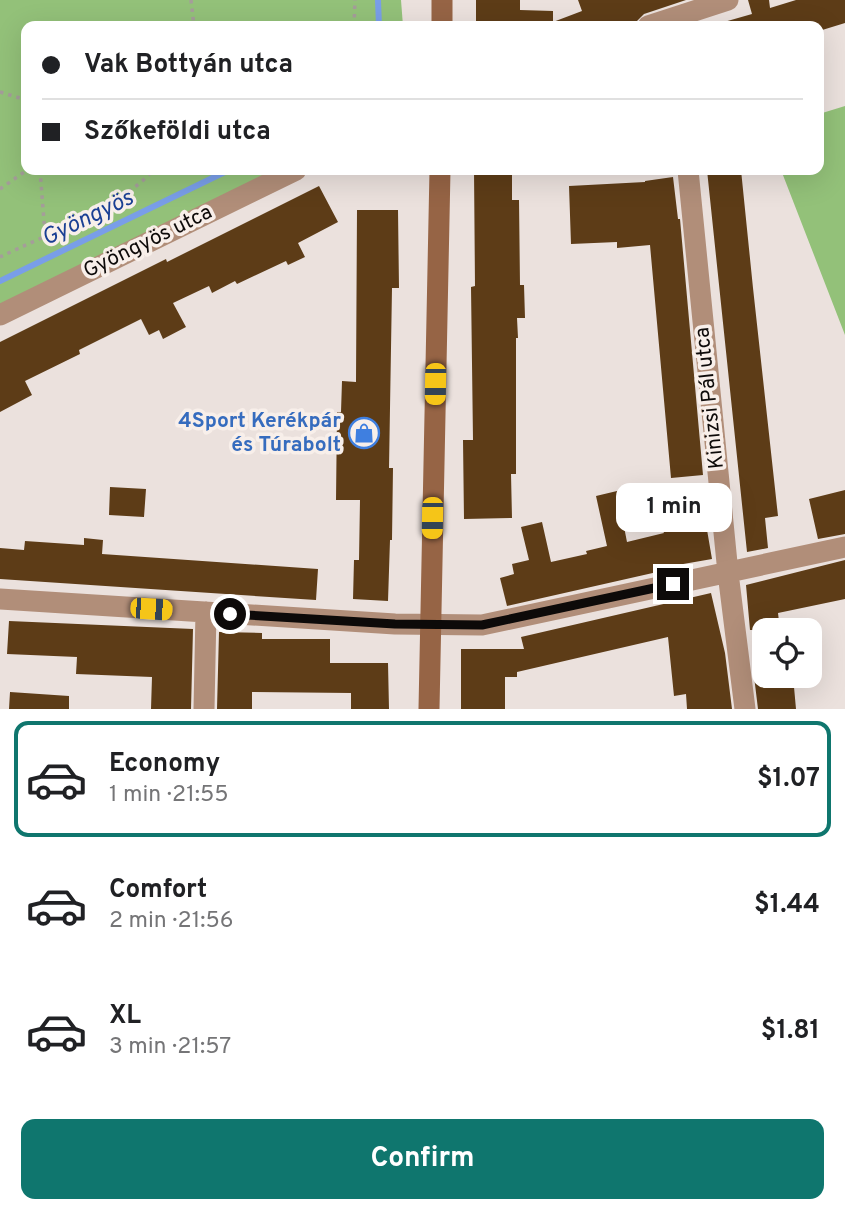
<!DOCTYPE html>
<meta charset="utf-8">
<style>
body{margin:0;font-family:Overpass,sans-serif;background:#f2f2f2;color:#202124;height:100vh;display:flex;flex-direction:column;font-size:26px;white-space:nowrap}
*{box-sizing:border-box;margin:0}
p{font-size:23px;color:#757577}
.icon{flex:none;width:38px;height:38px;fill:none;stroke:currentColor;stroke-width:2;stroke-linecap:round;stroke-linejoin:round}
.map{position:relative;height:709px;overflow:hidden}
.details{display:flex;flex-direction:column;background:#fff;flex:1}
.details>*{flex:none}
.banner{position:absolute;left:21px;top:21px;width:803px;height:154px;border-radius:14px;box-shadow:0 7px 28px #0002;display:grid;align-content:center;height:154px;padding:0 21px;background:#fff}
.fabs{position:absolute;left:752px;top:618px;display:grid;gap:14px}
.fabs a{display:grid;place-items:center;width:70px;height:70px;border-radius:14px;background:#fff;box-shadow:0 7px 28px #0002;font-size:35px}
.end{position:absolute;width:32px;height:32px;margin:-16px;border:9px solid #0d0a09;background:#fff;box-shadow:0 0 0 4px #fff}
.from{border-radius:50%}
.bubble{position:absolute;height:49px;border-radius:14px;background:#fff;box-shadow:0 7px 28px #0002;font-size:23px;font-weight:700;line-height:49px;text-align:center}
.car{position:absolute;width:21px;height:42px;margin:-21px -10px;border-radius:9px;box-shadow:0 0 5px 2px #0007;background:linear-gradient(#f5c518 24%,#345 0 40%,#f5c518 0 76%,#345 0 86%,#f5c518 0)}
.banner b{display:flex;align-items:center;gap:24px;height:66px;font-size:26px}
.banner b+b{border-top:2px solid #e0e0e0}
.banner i{width:18px;height:18px;background:#202124}
ul{padding:12px 0 0;list-style:none}
li{display:flex;align-items:center;gap:21px;height:116px;margin:0 14px 10px;padding:0 7px;border:4px solid transparent;border-radius:14px}
li div{flex:1}
li b{display:block;font-size:26px}
li em{font-style:normal;font-weight:700}
li.on{border-color:#0f766e}
li>.icon{width:63px;height:63px;stroke-width:1.5}
.action{display:flex;gap:14px;margin-top:auto;padding:14px 21px}
.action a{flex:1;height:80px;border-radius:14px;background:#0f766e;color:#fff;font-size:28px;font-weight:700;line-height:80px;text-align:center}
.map>svg:first-child{display:block}
</style>
<div class="map">
<svg width="845" height="709" viewBox="0 0 845 709">
<rect width="100%" height="100%" fill="#ebe1dd"/>
<path fill="#93c179" d="M 0,0 L 401,0 L 403,26 L 26,26 L 26,170 L 298,170 L 0,315 Z
M 845,106 L 845,335 L 781,170 L 819,170 L 819,114 Z"/>
<g fill="none" stroke-linecap="round" stroke-linejoin="round">
<path stroke="#799ee8" stroke-width="6" d="M 378,0 L 379,26
M 0,281 L 229,170"/>
</g>
<path fill="#5d3c17" d="M 476,0 L 520,0 L 520,10 L 553,11 L 553,22 L 582,11 L 578,0 L 686,0 L 644,14 L 636,22 L 623,26 L 476,26 Z
M 748,0 L 769,0 L 770,8 L 796,0 L 845,0 L 845,23 L 819,31 L 819,26 L 725,26 L 724,22 L 752,14 Z
M 474,170 L 512,170 L 512,200 L 519,200 L 520,285 L 524,285 L 525,318 L 517,318 L 518,338 L 516,338 L 516,474 L 511,474 L 512,518 L 464,519 L 463,440 L 473,440 L 471,287 L 475,286 Z
M 707,170 L 741,170 L 753,288 L 778,516 L 765,518 L 768,548 L 747,552 Z
M 673,177 L 678,219 L 680,219 L 703,475 L 671,478 L 650,245 L 617,248 L 617,242 L 571,244 L 569,186 L 645,182 L 645,181 Z
M 319,186 L 338,222 L 298,243 L 305,257 L 288,265 L 286,261 L 237,284 L 235,281 L 212,293 L 209,286 L 173,303 L 186,327 L 163,339 L 159,330 L 149,335 L 141,319 L 79,350 L 80,354 L 25,381 L 32,395 L 0,412 L 0,342 L 166,259 L 167,262 Z
M 357,210 L 398,210 L 399,288 L 392,288 L 389,468 L 393,468 L 392,540 L 390,540 L 388,601 L 353,599 L 354,560 L 359,560 L 360,500 L 336,500 L 337,412 L 341,412 L 342,381 L 356,382 Z
M 110,487 L 146,489 L 144,517 L 109,515 Z
M 845,490 L 845,534 L 818,539 L 809,499 Z
M 617,491 L 627,542 L 664,533 L 663,531 L 706,524 L 712,559 L 666,567 L 666,570 L 507,606 L 500,578 L 514,574 L 512,564 L 529,560 L 521,527 L 542,522 L 551,562 L 587,554 L 586,551 L 607,546 L 596,496 Z
M 84,538 L 103,540 L 102,554 L 318,569 L 316,600 L 0,579 L 0,548 L 24,550 L 25,541 L 84,545 Z
M 845,560 L 845,599 L 778,613 L 780,630 L 750,630 L 746,585 Z
M 711,593 L 725,653 L 732,709 L 687,709 L 686,694 L 674,696 L 668,637 L 517,672 L 517,677 L 505,677 L 505,709 L 461,709 L 461,649 L 524,649 L 521,637 Z
M 9,621 L 193,629 L 191,709 L 151,709 L 152,677 L 76,674 L 77,657 L 7,654 Z
M 219,632 L 262,633 L 262,639 L 330,639 L 330,663 L 388,663 L 389,709 L 351,709 L 351,693 L 252,692 L 252,709 L 217,709 Z
M 754,676 L 793,676 L 796,709 L 758,709 Z
M 10,692 L 69,696 L 69,709 L 9,709 Z"/>
<g fill="none" stroke-linecap="round" stroke-linejoin="round">
<path stroke="#a59d9a" stroke-width="3.5" stroke-dasharray="3.5 5" stroke-linecap="butt" d="M 191,0 L 194,26
M 354,26 L 355,0
M 0,92 L 26,100
M 40,170 L 45,234
M 0,189 L 27,170
M 0,257 C 45,235 122,207 153,170"/>
<path stroke="#b18e79" stroke-width="21" d="M 648,26 L 728,0
M 688,170 L 728,573 L 745,709
M 0,315 L 296,170
M 0,599 L 395,624 L 482,625 L 845,547
M 204,709 L 206,612"/>
<path stroke="#966445" stroke-width="21" d="M 442,0 L 442,26
M 429,709 L 440,170"/>
</g>
<g fill="none" stroke-linecap="round" stroke-linejoin="round">
<path stroke="#0d0a09" stroke-width="9" d="M 230,614 L 395,624 L 482,625 L 673,584"/>
</g>
<defs>
<g id="shop-ring" transform="scale(1.575)"><circle r="9.5" fill="#f8efea" stroke="#3f7fe0" stroke-width="1.5"/><path d="M-5-2.5h2.3a2.7 3.5 0 0 1 5.4 0H5L5.5 6h-11ZM-1.5-2.5h3a1.5 2.3 0 0 0-3 0Z" fill="#3f7fe0"/></g>
</defs>
<g fill-rule="evenodd">
<use href="#shop-ring" x="364" y="433"/>
</g>
<g text-anchor="middle" dominant-baseline="central" stroke-width="7" stroke-linejoin="round" paint-order="stroke">
<g font-size="21" fill="#0d0a09" stroke="#f8efea">
<text transform="translate(148 242) rotate(-26)">Gyöngyös utca</text>
<text transform="translate(710 398) rotate(-96)">Kinizsi Pál utca</text>
</g>
<g font-size="21" font-weight="bold" fill="#366cbe" stroke="#f8efea" text-anchor="end">
<text x="341" y="421">4Sport Kerékpár<tspan x="341" dy="24">és Túrabolt</tspan></text>
</g>
<g font-size="23" font-style="italic" fill="#1a3f94" stroke="#f8efea">
<text transform="translate(88 219) rotate(-26)">Gyöngyös</text>
</g>
</g>
</svg>
<div class="fabs">
<a><svg class="icon" aria-label="locate" viewBox="0 0 24 24"><circle cx="12" cy="12" r="6"/><path d="M12 2v4M12 18v4M2 12h4M18 12h4"/></svg></a>
</div>
<i class="end from" style="left:230px;top:614px"></i>
<i class="end" style="left:673px;top:584px"></i>
<div class="bubble" style="left:616px;top:483px;width:116px">1 min</div>
<i class="car" style="left:435px;top:384px;rotate:181deg"></i>
<i class="car" style="left:432px;top:518px;rotate:181deg"></i>
<i class="car" style="left:151px;top:609px;rotate:94deg"></i>
<div class="banner">
<b><i class="from"></i>Vak Bottyán utca</b>
<b><i></i>Szőkeföldi utca</b>
</div>
</div>
<section class="details">
<ul>
<li class="on"><svg class="icon" aria-label="car" viewBox="0 0 24 24"><path d="M5 17H2v-5l4-1 3-4h7l3 4 3 1v5h-3M9 17h6M6 11h13"/><circle cx="7" cy="17" r="2"/><circle cx="17" cy="17" r="2"/></svg><div><b>Economy</b><p>1 min · 21:55</p></div><em>$1.07</em></li>
<li><svg class="icon" aria-label="car" viewBox="0 0 24 24"><path d="M5 17H2v-5l4-1 3-4h7l3 4 3 1v5h-3M9 17h6M6 11h13"/><circle cx="7" cy="17" r="2"/><circle cx="17" cy="17" r="2"/></svg><div><b>Comfort</b><p>2 min · 21:56</p></div><em>$1.44</em></li>
<li><svg class="icon" aria-label="car" viewBox="0 0 24 24"><path d="M5 17H2v-5l4-1 3-4h7l3 4 3 1v5h-3M9 17h6M6 11h13"/><circle cx="7" cy="17" r="2"/><circle cx="17" cy="17" r="2"/></svg><div><b>XL</b><p>3 min · 21:57</p></div><em>$1.81</em></li>
</ul>
<div class="action"><a>Confirm</a></div>
</section>
